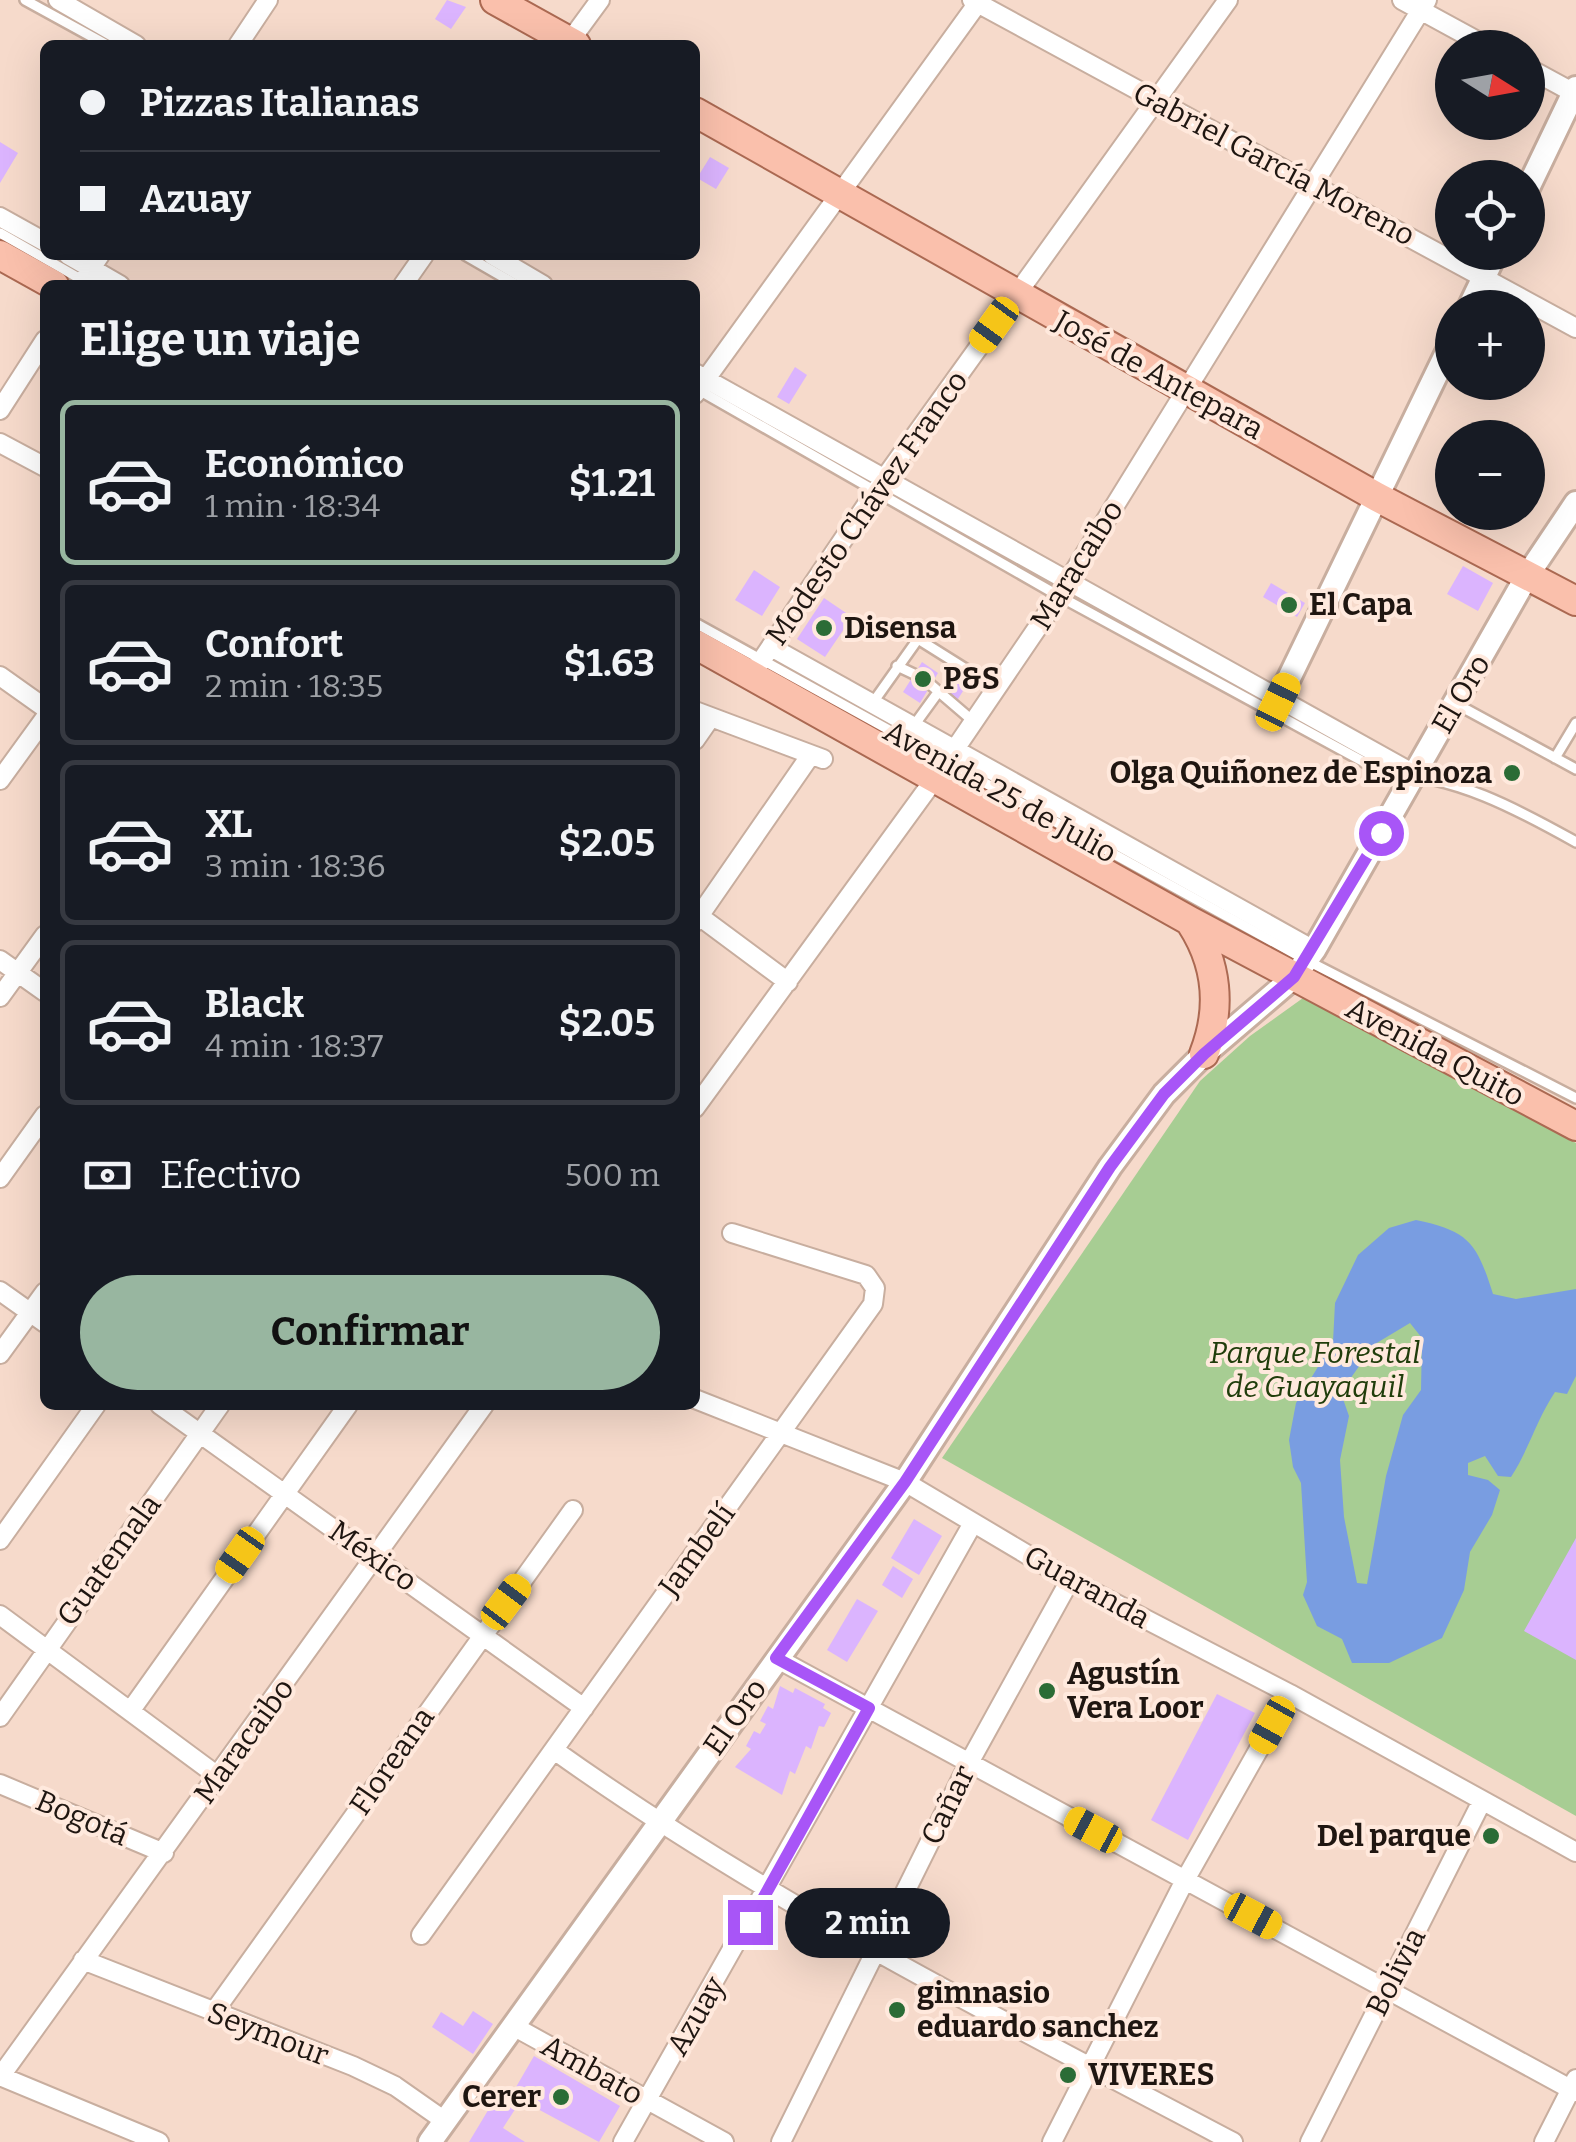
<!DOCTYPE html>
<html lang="es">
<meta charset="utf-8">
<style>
body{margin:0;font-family:Bitter,serif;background:#242831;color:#f1f3f6;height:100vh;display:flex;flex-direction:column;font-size:38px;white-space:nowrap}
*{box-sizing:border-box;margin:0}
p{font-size:32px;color:#9ea1a6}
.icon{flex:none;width:55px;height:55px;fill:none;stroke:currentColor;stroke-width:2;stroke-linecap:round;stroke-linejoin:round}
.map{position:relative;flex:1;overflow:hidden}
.sheet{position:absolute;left:40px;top:280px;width:660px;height:1130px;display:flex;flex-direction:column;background:#171b24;border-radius:15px;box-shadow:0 10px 40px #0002}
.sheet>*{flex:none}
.banner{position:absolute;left:40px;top:40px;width:660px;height:220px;border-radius:15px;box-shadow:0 10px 40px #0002;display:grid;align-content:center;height:220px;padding:0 40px;background:#171b24}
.needle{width:65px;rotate:101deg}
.tools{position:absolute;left:1435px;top:30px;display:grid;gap:20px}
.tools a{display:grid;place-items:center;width:110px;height:110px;border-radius:50%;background:#171b24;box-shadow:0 10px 40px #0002;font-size:50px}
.end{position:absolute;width:45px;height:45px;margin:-22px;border:12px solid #a855f7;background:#fff;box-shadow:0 0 0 5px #fff}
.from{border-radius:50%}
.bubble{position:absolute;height:70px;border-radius:35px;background:#171b24;box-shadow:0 10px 40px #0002;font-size:32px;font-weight:700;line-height:70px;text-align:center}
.car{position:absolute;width:30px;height:60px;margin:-30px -15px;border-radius:12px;box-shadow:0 0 8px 2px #0007;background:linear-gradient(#f5c518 24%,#345 0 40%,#f5c518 0 76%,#345 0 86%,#f5c518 0)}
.banner b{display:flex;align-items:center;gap:35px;height:95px;font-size:38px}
.banner b+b{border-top:2px solid #363941}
.banner i{width:25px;height:25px;background:#f1f3f6}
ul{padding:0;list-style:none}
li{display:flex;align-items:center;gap:30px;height:165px;margin:0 20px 15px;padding:0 20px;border:5px solid #363941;border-radius:15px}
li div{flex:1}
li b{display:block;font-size:38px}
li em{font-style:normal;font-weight:700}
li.current{border-color:#98b6a0}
li>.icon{width:90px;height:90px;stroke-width:1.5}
h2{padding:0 40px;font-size:45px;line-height:120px}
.pay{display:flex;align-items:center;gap:25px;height:110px;padding:0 40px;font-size:38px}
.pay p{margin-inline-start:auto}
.action{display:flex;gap:20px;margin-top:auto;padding:20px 40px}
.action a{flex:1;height:115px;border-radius:60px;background:#98b6a0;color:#111;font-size:40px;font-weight:700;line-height:115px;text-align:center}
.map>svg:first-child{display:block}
</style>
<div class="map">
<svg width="1576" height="2142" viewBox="0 0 1576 2142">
<rect width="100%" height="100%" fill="#f6dacb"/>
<path fill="#a7cd93" d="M 1303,998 L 1576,1143 L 1576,1816 L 942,1458 L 1200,1081 L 1250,1036 Z"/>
<path fill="#799de1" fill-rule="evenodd" d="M 1416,1220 C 1470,1231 1477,1244 1493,1294 L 1516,1299 L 1576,1289 L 1576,1376 L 1567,1394 L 1555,1392 C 1537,1419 1529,1449 1511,1477 L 1498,1476 L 1485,1456 L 1468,1463 L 1468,1475 L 1488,1480 L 1500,1490 L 1492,1515 L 1470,1552 L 1464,1590 L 1442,1638 L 1389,1663 L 1352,1663 L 1342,1639 L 1317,1626 L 1303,1595 L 1307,1582 L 1301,1483 L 1293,1467 L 1289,1440 L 1296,1403 L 1333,1342 L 1335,1303 L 1358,1255 L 1389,1228 ZM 1410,1323 L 1422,1338 L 1421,1390 L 1403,1415 L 1386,1476 L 1367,1584 L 1357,1583 L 1344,1517 L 1340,1460 L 1349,1416 L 1343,1399 L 1345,1386 L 1375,1344 Z"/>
<path fill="#dbb4fe" d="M 447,0 L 466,7 L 451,29 L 435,19 Z
M 0,142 L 18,153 L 0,183 Z
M 710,157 L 729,168 L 716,189 L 697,178 Z
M 795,367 L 807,375 L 789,404 L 777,397 Z
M 1463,566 L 1493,583 L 1478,611 L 1447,594 Z
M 754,570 L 780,587 L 762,616 L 735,600 Z
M 1271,583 L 1305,603 L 1297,617 L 1263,597 Z
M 824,598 L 852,617 L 825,657 L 797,639 Z
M 922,662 L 938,673 L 920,703 L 903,692 Z
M 952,680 L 965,688 L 956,702 L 943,693 Z
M 914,1519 L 942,1536 L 919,1575 L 891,1558 Z
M 1576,1538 L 1576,1660 L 1524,1631 Z
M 893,1566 L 913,1579 L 902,1598 L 882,1585 Z
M 857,1599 L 878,1611 L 847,1662 L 827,1650 Z
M 780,1686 L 793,1693 L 795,1688 L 825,1704 L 823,1708 L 831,1713 L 824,1727 L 819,1726 L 811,1749 L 806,1746 L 795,1774 L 790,1771 L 782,1795 L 735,1767 L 751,1749 L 746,1746 L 754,1731 L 760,1734 L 766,1724 L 760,1721 L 768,1706 L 773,1709 Z
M 1217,1694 L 1255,1713 L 1188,1840 L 1151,1820 Z
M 473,2011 L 493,2024 L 473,2054 L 432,2027 L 441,2012 L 463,2026 Z
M 534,2056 L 620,2106 L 599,2142 L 521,2100 L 503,2128 L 525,2142 L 469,2142 L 502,2087 L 512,2094 Z"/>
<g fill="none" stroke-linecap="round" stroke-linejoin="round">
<g stroke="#c8ae9f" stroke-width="14">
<path id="service" d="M 25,0 L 107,45
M 0,233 L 84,281
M 465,255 L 517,285
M 697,389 L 1059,596 L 1386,774 C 1454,775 1517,809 1576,842
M 695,623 L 1306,960 L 1576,1098
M 897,666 L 914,674
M 931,685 L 973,721
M 874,701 L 918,639 L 996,688
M 1458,705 L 1576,769
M 915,724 L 939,691
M 1555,758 L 1576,723"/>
</g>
<g stroke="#c8ae9f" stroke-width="22">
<path id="minor" d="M 58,0 L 136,45
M 972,0 L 1576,328
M 1402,0 L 1490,48
M 238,45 L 268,0
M 567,45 L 600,0
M 1528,68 L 1576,94
M 0,217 L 45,242
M 68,255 L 120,285
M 492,255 L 543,285
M 80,285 L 100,255
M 403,285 L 424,255
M 695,373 L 1414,774
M 695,394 L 980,0
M 0,410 L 45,340
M 0,443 L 45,467
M 771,647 L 1314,950
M 0,676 L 45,708
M 751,676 L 884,479 L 1228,0
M 695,711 L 823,759
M 695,740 L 711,717
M 0,780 L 45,718
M 695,913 L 788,982
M 695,922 L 810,756
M 0,960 L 45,992
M 0,997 L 45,935
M 695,1108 L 936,777 L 1059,596 L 1427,0
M 0,1178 L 45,1115
M 0,1291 L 45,1323
M 0,1354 L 45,1292
M 695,1399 L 905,1482 L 1070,1580 L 1290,1694 L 1576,1852
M 160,1405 L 584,1708
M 0,1540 L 96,1405
M 0,1615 L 219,1777
M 776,1658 L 1576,2092
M 131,1710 L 348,1405
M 0,1717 L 220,1405
M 554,1750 C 767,1902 1002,2020 1233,2142
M 0,1784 L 164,1853
M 421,1935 L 873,1304 L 875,1288 L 866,1275 L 732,1233
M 83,1960 L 353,2066 L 395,2086 L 445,2121
M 213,2013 L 573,1510
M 513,2026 L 724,2142
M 0,2076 L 159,2142
M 0,2077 L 484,1405
M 623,2142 L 973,1523
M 781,2142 L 969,1763 L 1070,1580
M 1052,2142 L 1185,1880 L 1290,1694
M 1310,2142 L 1482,1801
M 1544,2142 L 1576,2079"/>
</g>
<g stroke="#c8ae9f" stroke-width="28">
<path id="tertiary" d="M 1528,188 L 1576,88
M 1469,308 L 1496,252
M 1278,701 L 1452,342
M 430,2142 L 905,1482 L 1110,1167 L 1164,1094 L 1204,1054 L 1294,977 L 1314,950 L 1527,576 L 1576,503"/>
</g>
<g stroke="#ab6952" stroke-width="32">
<path id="primary" d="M 495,0 L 576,45
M 695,112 L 1377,497 L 1576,601
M 0,255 L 54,285
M 695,644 L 1190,921 L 1576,1126
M 1191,923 C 1217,963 1222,1008 1204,1054"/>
</g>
<use href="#service" stroke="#fff" stroke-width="9"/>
<use href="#minor" stroke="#fff" stroke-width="18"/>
<use href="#tertiary" stroke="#fff" stroke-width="22"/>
<use href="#primary" stroke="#fac0ac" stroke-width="28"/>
</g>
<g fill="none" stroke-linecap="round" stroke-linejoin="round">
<path stroke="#a855f7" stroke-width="12" d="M 750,1922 L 869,1708 L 776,1658 L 905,1482 L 1110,1167 L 1164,1094 L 1204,1054 L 1294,977 L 1381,833"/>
</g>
<g fill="#2b6c36" stroke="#ffe9dd" stroke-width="4">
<circle cx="1289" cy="605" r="10"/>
<circle cx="824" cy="628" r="10"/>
<circle cx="923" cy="679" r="10"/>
<circle cx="1512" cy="773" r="10"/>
<circle cx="1047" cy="1691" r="10"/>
<circle cx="1491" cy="1836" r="10"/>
<circle cx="897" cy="2010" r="10"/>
<circle cx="1068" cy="2075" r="10"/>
<circle cx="561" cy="2097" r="10"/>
</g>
<g text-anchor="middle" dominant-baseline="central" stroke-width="8" stroke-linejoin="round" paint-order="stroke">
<g font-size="30" fill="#1f1611" stroke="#ffe9dd">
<text transform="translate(1274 164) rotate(28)">Gabriel García Moreno</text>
<text transform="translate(1159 375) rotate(29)">José de Antepara</text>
<text transform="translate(867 508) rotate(-55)">Modesto Chávez Franco</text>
<text transform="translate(1077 565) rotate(-58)">Maracaibo</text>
<text transform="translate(1461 694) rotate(-60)">El Oro</text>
<text transform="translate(1000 792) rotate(29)">Avenida 25 de Julio</text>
<text transform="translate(1435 1052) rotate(28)">Avenida Quito</text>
<text transform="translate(697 1550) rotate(-54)">Jambelí</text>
<text transform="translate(373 1556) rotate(35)">México</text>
<text transform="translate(109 1560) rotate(-54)">Guatemala</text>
<text transform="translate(1087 1587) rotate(29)">Guaranda</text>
<text transform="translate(735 1717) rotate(-55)">El Oro</text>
<text transform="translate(244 1741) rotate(-54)">Maracaibo</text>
<text transform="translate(392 1761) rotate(-55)">Floreana</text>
<text transform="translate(948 1805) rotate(-64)">Cañar</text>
<text transform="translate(82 1818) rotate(23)">Bogotá</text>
<text transform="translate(1396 1972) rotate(-63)">Bolivia</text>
<text transform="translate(696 2016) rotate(-60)">Azuay</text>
<text transform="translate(268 2034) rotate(21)">Seymour</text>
<text transform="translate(592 2070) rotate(29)">Ambato</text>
</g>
<g font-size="30" font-weight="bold" fill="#1f1611" stroke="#ffe9dd" text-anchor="start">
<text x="1309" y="605">El Capa</text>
<text x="844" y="628">Disensa</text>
<text x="943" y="679">P&amp;S</text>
<text x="1492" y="773" text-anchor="end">Olga Quiñonez de Espinoza</text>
<text x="1067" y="1674">Agustín<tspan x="1067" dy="34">Vera Loor</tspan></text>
<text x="1471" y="1836" text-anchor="end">Del parque</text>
<text x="917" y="1993">gimnasio<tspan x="917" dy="34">eduardo sanchez</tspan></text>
<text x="1088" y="2075">VIVERES</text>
<text x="541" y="2097" text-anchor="end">Cerer</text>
</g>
<g font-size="30" font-style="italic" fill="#203d0b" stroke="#ffe9dd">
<text x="1315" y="1353">Parque Forestal<tspan x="1315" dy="34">de Guayaquil</tspan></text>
</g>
</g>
</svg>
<div class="tools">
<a><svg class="needle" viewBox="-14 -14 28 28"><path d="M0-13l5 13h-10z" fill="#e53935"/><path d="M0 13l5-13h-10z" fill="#9ea1a6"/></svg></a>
<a><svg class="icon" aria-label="locate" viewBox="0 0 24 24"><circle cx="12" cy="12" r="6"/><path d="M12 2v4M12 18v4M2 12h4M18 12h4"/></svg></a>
<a>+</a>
<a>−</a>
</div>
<i class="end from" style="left:1381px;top:833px"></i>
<i class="end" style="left:750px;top:1922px"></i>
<div class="bubble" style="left:785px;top:1888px;width:165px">2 min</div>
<i class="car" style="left:994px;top:325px;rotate:216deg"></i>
<i class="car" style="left:1278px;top:702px;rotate:26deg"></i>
<i class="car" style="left:240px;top:1555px;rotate:215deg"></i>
<i class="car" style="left:506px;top:1602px;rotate:37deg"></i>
<i class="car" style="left:1272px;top:1725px;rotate:209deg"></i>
<i class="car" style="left:1093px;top:1830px;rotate:298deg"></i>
<i class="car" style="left:1253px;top:1916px;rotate:118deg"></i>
<div class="banner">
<b><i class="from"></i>Pizzas Italianas</b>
<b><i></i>Azuay</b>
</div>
<section class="sheet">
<h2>Elige un viaje</h2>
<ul>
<li class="current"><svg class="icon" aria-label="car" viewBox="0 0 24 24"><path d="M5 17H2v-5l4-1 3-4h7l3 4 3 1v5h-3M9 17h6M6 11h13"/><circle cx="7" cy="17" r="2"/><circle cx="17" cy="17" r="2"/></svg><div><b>Económico</b><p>1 min · 18:34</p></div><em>$1.21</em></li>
<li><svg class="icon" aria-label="car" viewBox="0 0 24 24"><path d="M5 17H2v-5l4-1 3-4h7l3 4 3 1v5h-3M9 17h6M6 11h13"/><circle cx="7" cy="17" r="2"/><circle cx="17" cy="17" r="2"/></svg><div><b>Confort</b><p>2 min · 18:35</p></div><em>$1.63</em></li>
<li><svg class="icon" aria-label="car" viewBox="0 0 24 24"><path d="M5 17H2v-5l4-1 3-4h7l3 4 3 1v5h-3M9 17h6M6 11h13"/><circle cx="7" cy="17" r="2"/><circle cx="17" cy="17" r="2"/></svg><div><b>XL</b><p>3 min · 18:36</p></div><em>$2.05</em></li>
<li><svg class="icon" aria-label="car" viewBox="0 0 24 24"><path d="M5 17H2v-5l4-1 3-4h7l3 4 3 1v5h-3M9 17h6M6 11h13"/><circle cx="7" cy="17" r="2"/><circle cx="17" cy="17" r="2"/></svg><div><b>Black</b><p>4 min · 18:37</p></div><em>$2.05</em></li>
</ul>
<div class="pay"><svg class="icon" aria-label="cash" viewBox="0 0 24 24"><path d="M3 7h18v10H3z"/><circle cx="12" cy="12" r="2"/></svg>Efectivo<p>500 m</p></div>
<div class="action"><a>Confirmar</a></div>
</section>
</div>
